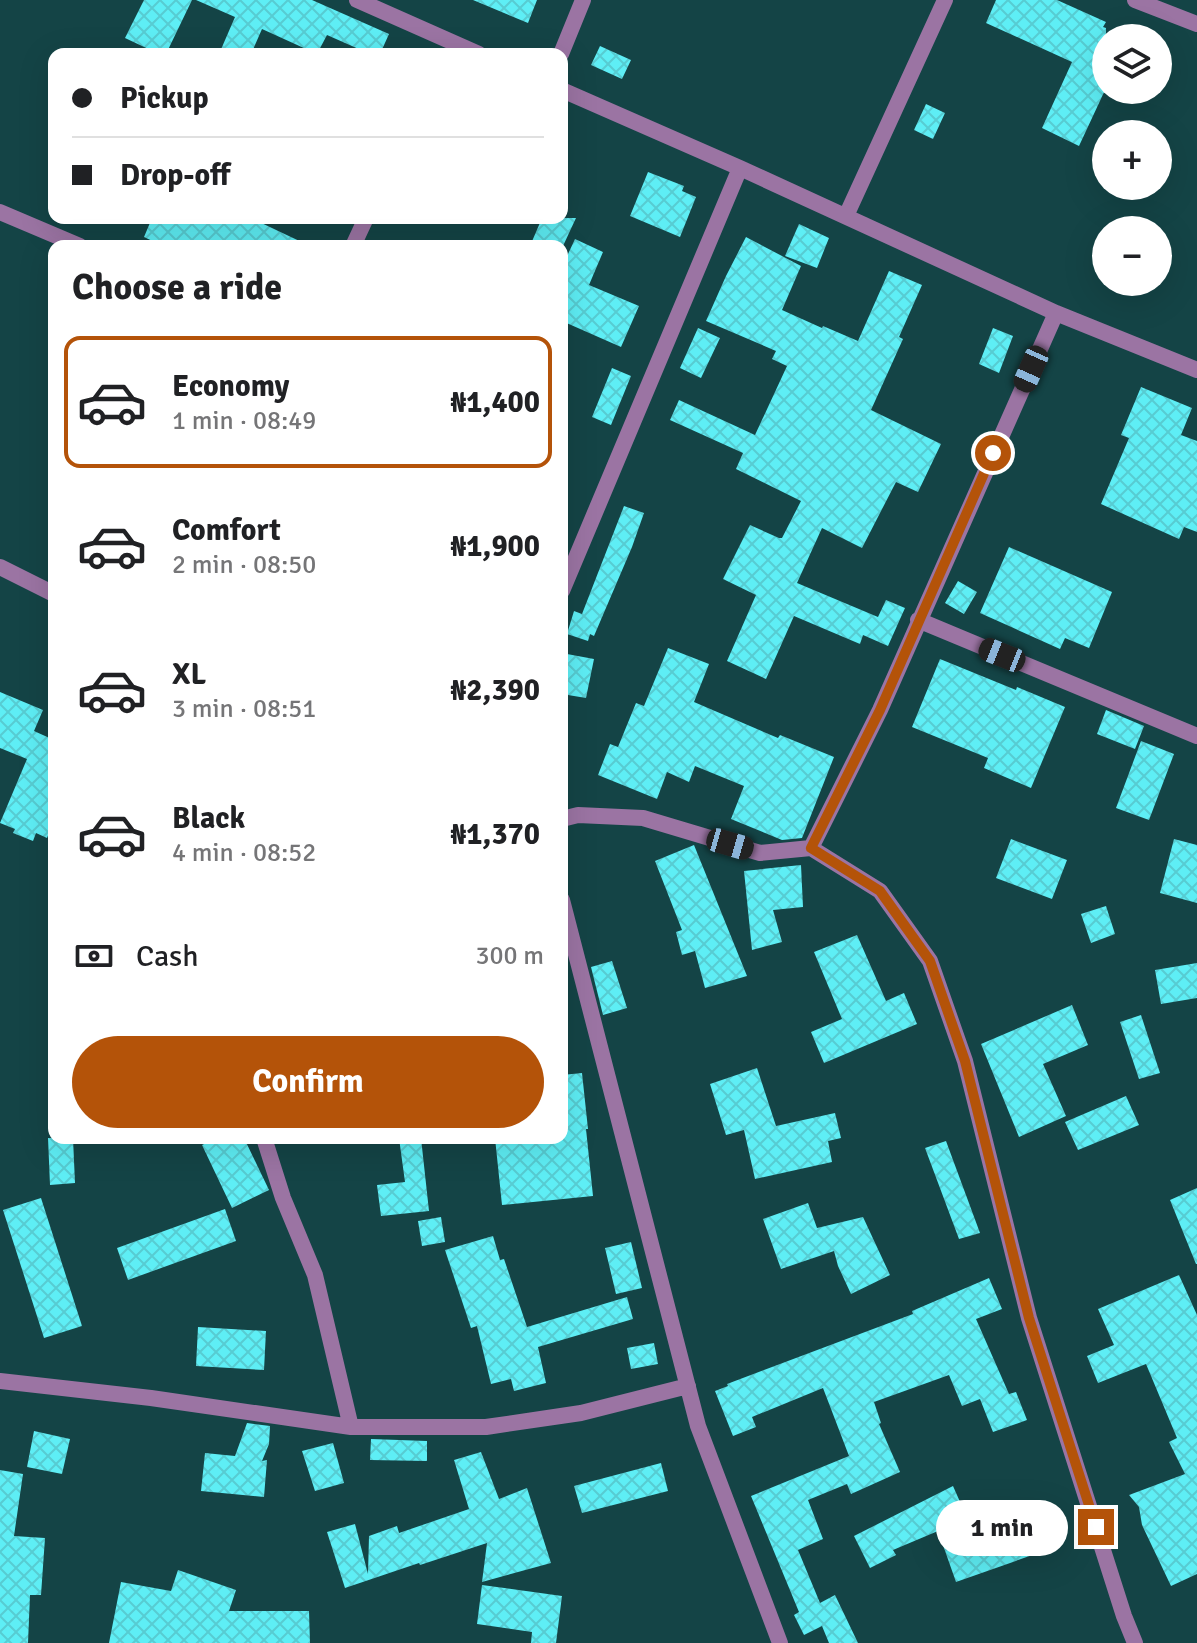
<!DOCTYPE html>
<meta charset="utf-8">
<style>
body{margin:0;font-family:Signika,sans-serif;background:#f6f6f6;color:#202124;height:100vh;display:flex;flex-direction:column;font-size:30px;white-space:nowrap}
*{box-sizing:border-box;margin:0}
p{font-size:26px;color:#757577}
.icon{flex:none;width:44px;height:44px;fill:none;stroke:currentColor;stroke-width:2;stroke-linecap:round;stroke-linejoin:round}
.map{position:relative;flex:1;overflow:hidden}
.panel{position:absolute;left:48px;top:240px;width:520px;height:904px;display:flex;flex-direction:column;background:#fff;border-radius:16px;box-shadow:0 8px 32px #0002}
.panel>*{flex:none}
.hud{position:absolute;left:48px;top:48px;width:520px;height:176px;border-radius:16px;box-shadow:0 8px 32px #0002;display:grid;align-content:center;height:176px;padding:0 24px;background:#fff}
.tools{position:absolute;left:1092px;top:24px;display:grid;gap:16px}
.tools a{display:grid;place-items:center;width:80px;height:80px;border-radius:50%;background:#fff;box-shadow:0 8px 32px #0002;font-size:40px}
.end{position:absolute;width:36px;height:36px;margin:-18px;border:10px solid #b45309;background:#fff;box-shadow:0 0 0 4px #fff}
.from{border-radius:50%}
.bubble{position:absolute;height:56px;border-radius:28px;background:#fff;box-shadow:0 8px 32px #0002;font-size:26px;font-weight:700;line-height:56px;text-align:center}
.car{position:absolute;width:24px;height:48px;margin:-24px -12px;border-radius:10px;box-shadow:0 0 6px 2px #0007;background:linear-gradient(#222 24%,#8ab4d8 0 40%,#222 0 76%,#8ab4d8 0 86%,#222 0)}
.hud b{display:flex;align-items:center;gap:28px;height:76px;font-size:30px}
.hud b+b{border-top:2px solid #e0e0e0}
.hud i{width:20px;height:20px;background:#202124}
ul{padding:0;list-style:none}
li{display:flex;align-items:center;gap:24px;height:132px;margin:0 16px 12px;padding:0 8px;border:4px solid transparent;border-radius:16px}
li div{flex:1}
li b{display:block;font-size:30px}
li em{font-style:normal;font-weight:700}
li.selected{border-color:#b45309}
li>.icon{width:72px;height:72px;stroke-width:1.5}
h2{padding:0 24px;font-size:36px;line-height:96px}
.pay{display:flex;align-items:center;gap:20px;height:88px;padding:0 24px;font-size:30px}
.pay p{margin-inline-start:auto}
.cta{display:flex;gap:16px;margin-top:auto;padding:16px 24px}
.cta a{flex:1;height:92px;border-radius:48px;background:#b45309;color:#fff;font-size:32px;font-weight:700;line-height:92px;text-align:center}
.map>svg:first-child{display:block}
</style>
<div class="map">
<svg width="1197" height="1643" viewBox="0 0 1197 1643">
<defs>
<pattern id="building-cross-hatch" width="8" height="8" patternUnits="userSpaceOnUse" patternTransform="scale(2)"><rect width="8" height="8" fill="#5eeef5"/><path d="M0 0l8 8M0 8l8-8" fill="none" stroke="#57ccd2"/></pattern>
</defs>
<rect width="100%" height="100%" fill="#144446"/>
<path fill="url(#building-cross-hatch)" d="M 144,0 L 192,0 L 166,54 L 159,54 L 125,38 Z
M 196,0 L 312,0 L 389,34 L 380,54 L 370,54 L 327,35 L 317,54 L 262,29 L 251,54 L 219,54 L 235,17 Z
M 473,0 L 537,0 L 528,23 Z
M 996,0 L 1057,0 L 1106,22 L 1103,27 L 1106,28 L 1106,88 L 1079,146 L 1042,128 L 1072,62 L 986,23 Z
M 600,46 L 631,60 L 622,79 L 591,65 Z
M 926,104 L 945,113 L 933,139 L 914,130 Z
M 648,172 L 684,186 L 682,191 L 696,197 L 680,237 L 630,216 Z
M 152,218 L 251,218 L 310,246 L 163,246 L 144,237 Z
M 542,218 L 576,218 L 563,246 L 530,246 Z
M 799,224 L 829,238 L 817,268 L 785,256 Z
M 746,237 L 801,266 L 782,310 L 822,328 L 823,326 L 858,341 L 889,271 L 922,285 L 899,337 L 903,339 L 871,410 L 941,444 L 918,492 L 896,482 L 862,548 L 822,528 L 797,583 L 878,617 L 886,600 L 905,608 L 888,646 L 863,635 L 860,644 L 794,616 L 766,679 L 727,661 L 756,595 L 723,579 L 750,525 L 779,538 L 782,538 L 801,501 L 736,469 L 743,453 L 670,420 L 679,400 L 755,435 L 787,366 L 772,359 L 776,351 L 706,321 L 726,276 Z
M 575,239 L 603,252 L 589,285 L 639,306 L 621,347 L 562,321 L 562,267 Z
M 698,328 L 720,338 L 701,378 L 680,368 Z
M 993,328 L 1013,336 L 999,373 L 979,364 Z
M 612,368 L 631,376 L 611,425 L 592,417 Z
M 1141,387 L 1192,408 L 1181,435 L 1197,441 L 1197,532 L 1184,527 L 1179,539 L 1101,504 L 1129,438 L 1121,435 Z
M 624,506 L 644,513 L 632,547 L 594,636 L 590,634 L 588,641 L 567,634 L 574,611 L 582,614 Z
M 1009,547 L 1112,592 L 1089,648 L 1065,638 L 1060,649 L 980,613 Z
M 958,581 L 977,592 L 964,614 L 945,603 Z
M 668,648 L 709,664 L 694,702 L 778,738 L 780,735 L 834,757 L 802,838 L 782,840 L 731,819 L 744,786 L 695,766 L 689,782 L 667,772 L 657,799 L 598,775 L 610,744 L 618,747 L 636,703 L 644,706 Z
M 567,654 L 594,659 L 586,698 L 562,694 L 562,680 Z
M 940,659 L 1016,690 L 1017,687 L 1065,707 L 1031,788 L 984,768 L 988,758 L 912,727 Z
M 0,692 L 43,710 L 34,731 L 54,740 L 54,820 L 47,838 L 36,833 L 33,841 L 13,833 L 15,829 L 0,823 L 27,759 L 0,748 Z
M 1106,710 L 1144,726 L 1135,749 L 1097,734 Z
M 1141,741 L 1174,754 L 1149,820 L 1116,808 Z
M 1011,839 L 1067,860 L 1052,899 L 996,878 Z
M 1174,839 L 1197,845 L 1197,903 L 1160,893 Z
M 694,845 L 747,976 L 705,988 L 695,951 L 682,955 L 676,932 L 682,930 L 655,861 Z
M 801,865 L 803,907 L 773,910 L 782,942 L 752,950 L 744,871 Z
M 1106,906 L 1115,934 L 1091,943 L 1081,914 Z
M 857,935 L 886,1001 L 904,993 L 917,1024 L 824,1063 L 811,1032 L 842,1019 L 814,952 Z
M 612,961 L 627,1008 L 603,1015 L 591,967 Z
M 1197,963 L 1197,998 L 1161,1004 L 1155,970 Z
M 1072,1005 L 1088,1045 L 1043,1064 L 1066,1116 L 1019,1137 L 981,1044 Z
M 1141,1015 L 1160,1073 L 1139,1079 L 1120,1022 Z
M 757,1068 L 776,1126 L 835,1113 L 841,1138 L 828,1141 L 832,1162 L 755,1179 L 744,1130 L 726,1135 L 710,1084 Z
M 582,1073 L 588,1129 L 586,1129 L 593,1196 L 502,1205 L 495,1138 L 562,1138 L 562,1075 Z
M 1126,1096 L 1139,1125 L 1078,1150 L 1065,1122 Z
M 48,1138 L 73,1138 L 75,1183 L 50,1185 Z
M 217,1138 L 244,1138 L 269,1190 L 232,1208 L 202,1145 Z
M 399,1138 L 421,1138 L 429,1211 L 381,1216 L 377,1185 L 405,1182 Z
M 946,1141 L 980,1233 L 959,1239 L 925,1148 Z
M 1197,1188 L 1197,1264 L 1196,1264 L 1170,1200 Z
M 41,1198 L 82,1326 L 44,1338 L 3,1210 Z
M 808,1203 L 817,1228 L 863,1217 L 890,1275 L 851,1294 L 838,1266 L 834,1251 L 781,1269 L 763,1219 Z
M 225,1209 L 236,1241 L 128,1280 L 117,1248 Z
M 441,1217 L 445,1242 L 422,1246 L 418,1221 Z
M 493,1236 L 500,1260 L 504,1259 L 527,1327 L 627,1297 L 633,1319 L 538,1347 L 546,1383 L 514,1391 L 511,1379 L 491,1384 L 477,1326 L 471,1328 L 445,1250 Z
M 631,1242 L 642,1288 L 616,1294 L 605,1248 Z
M 1179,1275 L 1197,1315 L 1197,1574 L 1171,1586 L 1142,1525 L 1139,1507 L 1129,1495 L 1185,1474 L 1169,1442 L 1177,1438 L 1146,1364 L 1098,1383 L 1087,1356 L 1114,1345 L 1098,1309 Z
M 989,1278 L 1002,1309 L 976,1319 L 1009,1394 L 1016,1392 L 1027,1420 L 993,1432 L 980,1399 L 962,1406 L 949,1375 L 874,1402 L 881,1423 L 879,1424 L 900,1472 L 851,1494 L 847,1484 L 808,1500 L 823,1539 L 798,1550 L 820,1603 L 835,1595 L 858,1643 L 829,1643 L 822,1626 L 804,1635 L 794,1615 L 799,1612 L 751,1496 L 849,1456 L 823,1388 L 752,1417 L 756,1427 L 733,1436 L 715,1391 L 728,1386 L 727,1384 L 913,1314 L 912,1311 Z
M 198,1327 L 266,1331 L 264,1370 L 196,1366 Z
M 654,1343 L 658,1364 L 631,1369 L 627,1348 Z
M 247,1423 L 270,1426 L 269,1444 L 262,1461 L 267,1460 L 264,1497 L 201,1491 L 205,1453 L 235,1456 Z
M 34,1431 L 70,1439 L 62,1474 L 27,1467 Z
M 371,1439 L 427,1441 L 427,1461 L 370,1460 Z
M 333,1443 L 344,1483 L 315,1491 L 302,1451 Z
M 481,1452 L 499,1499 L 527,1488 L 551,1563 L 482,1582 L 487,1543 L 420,1565 L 419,1563 L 345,1588 L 327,1532 L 355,1524 L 368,1574 L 369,1536 L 397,1526 L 399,1533 L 469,1509 L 454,1460 Z
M 661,1463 L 668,1491 L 582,1513 L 574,1486 Z
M 0,1470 L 23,1474 L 14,1536 L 45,1538 L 41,1595 L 30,1595 L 28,1643 L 0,1643 Z
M 953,1486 L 972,1529 L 1045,1502 L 1061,1545 L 956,1582 L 938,1531 L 893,1550 L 896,1555 L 870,1568 L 854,1536 Z
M 178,1570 L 236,1590 L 229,1611 L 309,1611 L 310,1643 L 109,1643 L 121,1582 L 171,1591 Z
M 482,1585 L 562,1596 L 556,1643 L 531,1643 L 532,1632 L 477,1624 Z"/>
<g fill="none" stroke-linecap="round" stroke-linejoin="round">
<path stroke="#9b74a3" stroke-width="16" d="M 357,0 L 479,54
M 1135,0 L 1197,24
M 561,54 L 583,0
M 562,90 L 740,168 L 1056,313 L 1197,370
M 0,212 L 80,246
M 846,216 L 945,0
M 353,246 L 366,218
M 0,567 L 54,594
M 562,591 L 740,168
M 918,620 L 1197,736
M 562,819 L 578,815 L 643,818 L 760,853 L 811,848 L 880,891 L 930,961 L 965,1061 L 1029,1318 L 1124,1616 L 1135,1643
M 811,848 L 880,710 L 1056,313
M 562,900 L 698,1426 L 780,1643
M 264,1138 L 283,1198 L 315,1275 L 351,1427
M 0,1381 L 151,1398 L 351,1427 L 486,1427 L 581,1413 L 688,1386"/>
</g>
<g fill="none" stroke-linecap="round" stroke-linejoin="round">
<path stroke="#b45309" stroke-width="10" d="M 993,453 L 880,710 L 811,848 L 880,891 L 930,961 L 965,1061 L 1029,1318 L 1096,1527"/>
</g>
</svg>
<div class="tools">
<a><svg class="icon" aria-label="layers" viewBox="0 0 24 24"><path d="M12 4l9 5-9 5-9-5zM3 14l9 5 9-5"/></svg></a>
<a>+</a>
<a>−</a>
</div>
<i class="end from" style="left:993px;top:453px"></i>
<i class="end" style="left:1096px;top:1527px"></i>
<div class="bubble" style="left:936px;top:1500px;width:132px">1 min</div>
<i class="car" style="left:1031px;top:369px;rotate:204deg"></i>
<i class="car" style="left:1002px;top:655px;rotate:292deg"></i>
<i class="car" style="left:730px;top:844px;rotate:106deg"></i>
<div class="hud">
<b><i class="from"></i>Pickup</b>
<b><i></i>Drop-off</b>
</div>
<section class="panel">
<h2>Choose a ride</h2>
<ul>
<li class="selected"><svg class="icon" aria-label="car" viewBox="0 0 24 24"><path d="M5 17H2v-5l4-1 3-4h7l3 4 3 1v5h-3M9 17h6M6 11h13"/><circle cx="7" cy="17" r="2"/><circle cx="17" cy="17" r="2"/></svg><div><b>Economy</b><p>1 min · 08:49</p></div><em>₦1,400</em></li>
<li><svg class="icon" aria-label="car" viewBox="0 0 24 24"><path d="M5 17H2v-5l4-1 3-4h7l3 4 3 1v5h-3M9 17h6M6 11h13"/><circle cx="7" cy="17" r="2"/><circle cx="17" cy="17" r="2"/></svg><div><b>Comfort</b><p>2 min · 08:50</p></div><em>₦1,900</em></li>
<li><svg class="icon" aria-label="car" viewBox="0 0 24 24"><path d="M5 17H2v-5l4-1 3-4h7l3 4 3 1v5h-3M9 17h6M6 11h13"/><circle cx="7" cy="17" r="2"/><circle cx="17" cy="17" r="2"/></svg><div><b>XL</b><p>3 min · 08:51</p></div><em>₦2,390</em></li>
<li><svg class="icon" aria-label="car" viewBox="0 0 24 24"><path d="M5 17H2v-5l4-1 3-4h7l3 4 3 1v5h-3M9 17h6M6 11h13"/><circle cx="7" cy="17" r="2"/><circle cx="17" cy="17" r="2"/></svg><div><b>Black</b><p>4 min · 08:52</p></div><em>₦1,370</em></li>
</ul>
<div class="pay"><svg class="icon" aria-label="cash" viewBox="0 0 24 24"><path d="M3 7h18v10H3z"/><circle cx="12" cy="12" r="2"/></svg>Cash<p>300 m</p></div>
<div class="cta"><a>Confirm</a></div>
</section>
</div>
